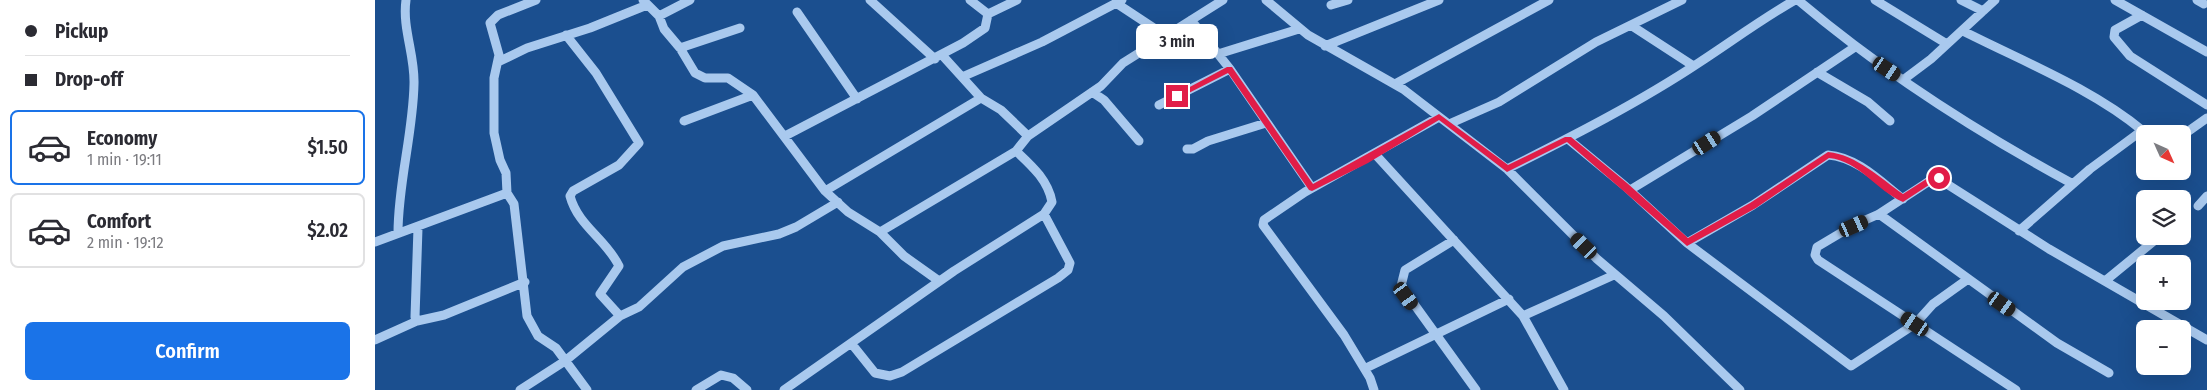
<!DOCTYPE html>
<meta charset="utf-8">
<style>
body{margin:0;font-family:"Fira Sans Condensed",sans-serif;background:#f2f2f3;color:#2b2b33;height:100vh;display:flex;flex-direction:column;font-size:19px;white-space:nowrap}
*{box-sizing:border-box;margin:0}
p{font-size:16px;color:#7c7c81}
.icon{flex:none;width:28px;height:28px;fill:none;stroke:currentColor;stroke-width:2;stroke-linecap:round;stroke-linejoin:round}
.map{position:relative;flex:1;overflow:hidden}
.side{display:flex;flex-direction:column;background:#fff;width:375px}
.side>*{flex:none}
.guide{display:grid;align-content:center;height:110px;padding:0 25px;background:#fff}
.needle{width:32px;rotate:135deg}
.controls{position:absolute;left:1761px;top:125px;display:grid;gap:10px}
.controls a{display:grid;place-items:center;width:55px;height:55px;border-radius:8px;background:#fff;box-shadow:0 5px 20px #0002;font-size:25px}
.end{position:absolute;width:22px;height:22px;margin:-11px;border:6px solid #e11d48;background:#fff;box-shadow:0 0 0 2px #fff}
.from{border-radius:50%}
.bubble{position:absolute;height:35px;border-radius:8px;background:#fff;box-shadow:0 5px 20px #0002;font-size:16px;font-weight:600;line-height:35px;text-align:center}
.car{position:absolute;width:15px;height:30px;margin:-15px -8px;border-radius:6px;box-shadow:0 0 4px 1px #0007;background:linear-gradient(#222 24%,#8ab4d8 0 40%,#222 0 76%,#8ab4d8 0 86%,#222 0)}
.guide b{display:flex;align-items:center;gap:18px;height:48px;font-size:19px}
.guide b+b{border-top:1px solid #e1e1e2}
.guide i{width:12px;height:12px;background:#2b2b33}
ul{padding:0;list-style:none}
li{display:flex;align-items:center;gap:15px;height:75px;margin:0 10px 8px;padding:0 15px;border:2px solid #e1e1e2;border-radius:8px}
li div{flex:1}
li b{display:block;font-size:19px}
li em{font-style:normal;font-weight:600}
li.selected{border-color:#1a73e8}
li>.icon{width:45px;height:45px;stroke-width:1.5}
.button{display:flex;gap:10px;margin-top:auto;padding:10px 25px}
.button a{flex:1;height:58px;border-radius:8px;background:#1a73e8;color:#fff;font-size:20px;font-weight:600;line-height:58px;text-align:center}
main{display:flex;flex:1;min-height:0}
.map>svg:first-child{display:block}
</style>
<main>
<section class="side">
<div class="guide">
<b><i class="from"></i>Pickup</b>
<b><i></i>Drop-off</b>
</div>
<ul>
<li class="selected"><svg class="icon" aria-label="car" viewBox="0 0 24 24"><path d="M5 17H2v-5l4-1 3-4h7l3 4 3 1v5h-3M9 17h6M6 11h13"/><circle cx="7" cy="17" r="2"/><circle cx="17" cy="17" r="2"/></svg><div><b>Economy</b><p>1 min · 19:11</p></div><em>$1.50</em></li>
<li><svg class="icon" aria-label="car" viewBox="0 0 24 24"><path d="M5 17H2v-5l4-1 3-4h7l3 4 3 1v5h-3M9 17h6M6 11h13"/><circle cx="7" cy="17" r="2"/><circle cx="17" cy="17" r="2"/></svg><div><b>Comfort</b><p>2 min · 19:12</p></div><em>$2.02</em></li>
</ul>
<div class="button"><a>Confirm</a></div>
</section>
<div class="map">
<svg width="1832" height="390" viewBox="0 0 1832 390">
<rect width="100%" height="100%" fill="#1b4f8f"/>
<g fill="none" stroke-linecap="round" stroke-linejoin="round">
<path stroke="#a9c9ee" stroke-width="9" d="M 161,0 L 123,15 L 115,23 L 124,55 L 119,78 L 119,133 L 125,160 L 131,173 L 132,193 L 139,204 L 152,316 L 163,336 L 181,348 L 212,390
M 268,0 L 284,16 L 289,29 L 305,48 L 320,73 L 330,78 L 353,78 L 378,95 L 450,191 L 473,212 L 505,232 L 529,256 L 564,281
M 495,0 L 560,59
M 595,0 L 613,14
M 891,0 L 933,35 L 1028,89 L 1132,169 L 1222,259 L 1289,316 L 1365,390
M 1423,0 C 1508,72 1600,131 1698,184
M 1500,0 L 1572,44
M 1586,0 L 1608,11
M 1740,0 L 1832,52
M 1822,0 L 1829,4
M 741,3 L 791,36
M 956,5 L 973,0
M 422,12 L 482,99
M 1767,15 L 1740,30 L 1739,37 L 1755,56 L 1832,105
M 284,16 L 315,0
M 816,20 L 855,69 L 937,188
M 1257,26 L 1317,65
M 1588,31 C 1647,61 1718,89 1768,131
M 191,35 L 221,73 L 264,143 L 244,165 L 198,191 L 195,196 C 203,226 231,239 244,266 L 225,294 L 245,316
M 950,46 L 1064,0
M 305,48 L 365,28
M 843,54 L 924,29
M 567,55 L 606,98 L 626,110 L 653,136
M 123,62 L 152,48 L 215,28 L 272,5
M 1442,72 L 1493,102 L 1515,121
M 587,77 L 667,42 L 747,0
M 1528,80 L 1556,59 L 1620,0
M 1020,84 L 1174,0
M 717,92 L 729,100 L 764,141
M 784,105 L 855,69
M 309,121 L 378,95
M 1074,124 L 1124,102 L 1221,42 L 1307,0
M 1808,135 L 1832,118
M 410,136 L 588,43 L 610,28 L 613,14 L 642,0
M 1193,139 L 1250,186 L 1312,243 L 1476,366 L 1540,324 L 1558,304 L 1593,279
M 812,149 L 818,149 L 833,141 L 891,123
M 1000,154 L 1148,316 L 1189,390
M 1132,169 C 1196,137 1265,102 1325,62 C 1357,41 1387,19 1420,0
M 1255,190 L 1377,116 L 1480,47
M 450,191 L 606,98
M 1823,206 L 1832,196
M 1504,214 L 1682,343 L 1734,373
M 43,228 L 40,317 L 42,321 L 69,315 L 150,282
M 1644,231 L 1715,169 L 1761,135 L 1768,131 L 1784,134
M 505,232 L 641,151 L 653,136 L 726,86 L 748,63 L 848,0
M 23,233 C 23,183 38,134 39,84 C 40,55 27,28 31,0
M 1079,240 L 1030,270 L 1026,286 L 1101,390
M 0,242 L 132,193
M 1312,243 L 1378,205 L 1453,155 C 1482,157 1506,182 1528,199
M 1730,281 L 1785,236
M 1148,316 L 1239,275
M 0,340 L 42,321
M 476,343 L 500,373 L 515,376 L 527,372 L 683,278 L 693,270 L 695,263 L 669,214
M 991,368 L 1134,299
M 145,390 L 190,361 L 245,316 L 264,307 L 308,267 L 348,246 L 404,234 L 421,227 L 463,202
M 321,390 L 346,375 L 358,378 L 372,390
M 409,390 L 579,271 L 669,214 L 677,202 C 673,180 657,166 641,151
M 999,390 L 995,378 L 969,335 L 888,225 L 889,220 L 930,192 L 1064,117
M 1641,390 L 1443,260 L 1440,255 L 1442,247 L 1479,225 L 1504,214 L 1559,178 L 1564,179 L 1674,249 L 1832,340"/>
</g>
<path fill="#e11d48" d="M 852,67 L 857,67 L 938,184 L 1064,114 L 1133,165 L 1190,137 L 1196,137 L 1252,183 L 1313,238 L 1375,203 L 1453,152 C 1482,155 1505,178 1528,194 L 1556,176 L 1564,176 L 1569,178 L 1560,181 L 1528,202 C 1502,191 1484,161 1454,158 L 1381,208 L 1312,246 L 1192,142 L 1132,172 L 1064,120 L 993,163 L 937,191 L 934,190 L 853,73 L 804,98 L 798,96 Z"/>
</svg>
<div class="controls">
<a><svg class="needle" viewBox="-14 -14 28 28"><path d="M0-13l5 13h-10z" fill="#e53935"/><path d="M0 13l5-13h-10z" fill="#7c7c81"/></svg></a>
<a><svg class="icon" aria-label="layers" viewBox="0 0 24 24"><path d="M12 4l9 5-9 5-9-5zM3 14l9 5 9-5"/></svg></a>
<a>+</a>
<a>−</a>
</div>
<i class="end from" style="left:1564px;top:178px"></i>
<i class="end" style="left:802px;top:96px"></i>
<div class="bubble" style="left:761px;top:24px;width:82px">3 min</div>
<i class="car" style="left:1512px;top:69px;rotate:124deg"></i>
<i class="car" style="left:1332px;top:143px;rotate:58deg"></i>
<i class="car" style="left:1479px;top:226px;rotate:66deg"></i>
<i class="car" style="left:1209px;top:246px;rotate:314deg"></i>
<i class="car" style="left:1031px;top:296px;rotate:144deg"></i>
<i class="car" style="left:1627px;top:304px;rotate:125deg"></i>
<i class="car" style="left:1540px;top:324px;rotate:304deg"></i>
</div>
</main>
